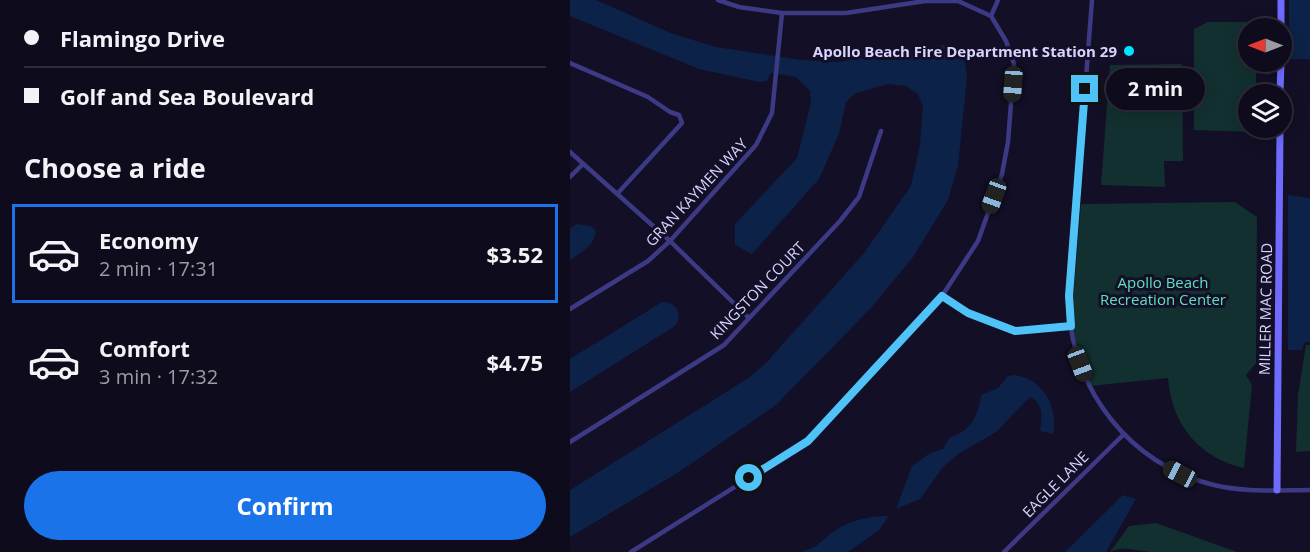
<!DOCTYPE html>
<meta charset="utf-8">
<style>
body{margin:0;font-family:"Open Sans",sans-serif;background:#171425;color:#f1f3f6;height:100vh;display:flex;flex-direction:column;font-size:22px;white-space:nowrap}
*{box-sizing:border-box;margin:0}
p{font-size:20px;color:#9b9ba3}
.icon{flex:none;width:33px;height:33px;fill:none;stroke:currentColor;stroke-width:2;stroke-linecap:round;stroke-linejoin:round}
.map{position:relative;flex:1;overflow:hidden}
.drawer{display:flex;flex-direction:column;background:#0e0b1c;width:570px}
.drawer>*{flex:none}
.banner{display:grid;align-content:center;height:132px;padding:0 24px;background:#0e0b1c}
.needle{width:39px;rotate:270deg}
.buttons{position:absolute;left:668px;top:18px;display:grid;gap:12px}
.buttons a{display:grid;place-items:center;width:54px;height:54px;border-radius:50%;background:#0e0b1c;box-shadow:0 3px 15px #0003,0 0 0 2px #2e2b3b;font-size:30px}
.end{position:absolute;width:27px;height:27px;margin:-14px;border:8px solid #4fc3f7;background:#111;box-shadow:0 0 0 3px #111}
.from{border-radius:50%}
.bubble{position:absolute;height:42px;border-radius:21px;background:#0e0b1c;box-shadow:0 3px 15px #0003,0 0 0 2px #2e2b3b;font-size:20px;font-weight:700;line-height:42px;text-align:center}
.car{position:absolute;width:18px;height:36px;margin:-18px -9px;border-radius:8px;box-shadow:0 0 4px 2px #0007;background:linear-gradient(#222 24%,#8ab4d8 0 40%,#222 0 76%,#8ab4d8 0 86%,#222 0)}
.banner b{display:flex;align-items:center;gap:21px;height:57px;font-size:22px}
.banner b+b{border-top:2px solid #2e2b3b}
.banner i{width:15px;height:15px;background:#f1f3f6}
ul{padding:0;list-style:none}
li{display:flex;align-items:center;gap:18px;height:99px;margin:0 12px 9px;padding:0 12px;border:3px solid transparent;border-radius:0px}
li div{flex:1}
li b{display:block;font-size:22px}
li em{font-style:normal;font-weight:700}
li.active{border-color:#1a73e8}
li>.icon{width:54px;height:54px;stroke-width:1.5}
h2{padding:0 24px;font-size:27px;line-height:72px}
.primary-button{display:flex;gap:12px;margin-top:auto;padding:12px 24px}
.primary-button a{flex:1;height:69px;border-radius:36px;background:#1a73e8;color:#fff;font-size:24px;font-weight:700;line-height:69px;text-align:center}
main{display:flex;flex:1;min-height:0}
.map>svg:first-child{display:block}
</style>
<main>
<section class="drawer">
<div class="banner">
<b><i class="from"></i>Flamingo Drive</b>
<b><i></i>Golf and Sea Boulevard</b>
</div>
<h2>Choose a ride</h2>
<ul>
<li class="active"><svg class="icon" aria-label="car" viewBox="0 0 24 24"><path d="M5 17H2v-5l4-1 3-4h7l3 4 3 1v5h-3M9 17h6M6 11h13"/><circle cx="7" cy="17" r="2"/><circle cx="17" cy="17" r="2"/></svg><div><b>Economy</b><p>2 min · 17:31</p></div><em>$3.52</em></li>
<li><svg class="icon" aria-label="car" viewBox="0 0 24 24"><path d="M5 17H2v-5l4-1 3-4h7l3 4 3 1v5h-3M9 17h6M6 11h13"/><circle cx="7" cy="17" r="2"/><circle cx="17" cy="17" r="2"/></svg><div><b>Comfort</b><p>3 min · 17:32</p></div><em>$4.75</em></li>
</ul>
<div class="primary-button"><a>Confirm</a></div>
</section>
<div class="map">
<svg width="740" height="552" viewBox="0 0 740 552">
<rect width="100%" height="100%" fill="#130f26"/>
<path fill="#12302f" d="M 638,22 L 686,22 L 686,28 L 678,28 L 678,62 L 686,62 L 686,94 L 678,94 L 678,128 L 685,128 L 683,132 L 624,130 L 624,29 Z
M 612,64 L 613,161 L 594,161 L 595,187 L 531,185 L 540,65 Z
M 665,202 L 687,217 L 686,363 L 676,375 L 682,385 L 674,468 C 628,457 602,425 598,378 L 520,386 L 501,326 L 511,204 Z
M 736,345 L 740,345 L 740,451 L 726,452 L 728,395 Z
M 586,523 L 667,552 C 639,552 609,552 581,552 C 566,551 554,545 540,552 L 559,526 Z"/>
<path fill="#0c2248" d="M 0,0 L 26,0 L 103,34 L 146,47 L 231,60 L 267,62 L 374,45 L 390,54 L 395,63 L 397,77 L 388,166 L 378,200 L 343,257 L 300,309 L 206,405 L 109,472 L 0,537 L 0,490 L 177,379 L 196,363 L 294,253 L 341,186 L 350,145 L 353,107 L 348,94 L 336,86 L 318,84 L 286,93 L 276,102 L 269,134 L 249,179 L 182,254 L 165,245 L 165,224 L 227,158 L 241,103 L 240,91 L 226,77 L 201,73 L 197,81 L 189,82 L 129,69 L 0,16 Z
M 719,0 L 740,0 L 740,59 L 719,59 Z
M 718,195 L 740,198 L 740,342 L 734,343 L 732,350 L 718,350 Z
M 7,224 L 21,226 L 26,231 C 24,246 12,252 0,260 L 0,228 Z
M 92,302 C 106,302 114,314 105,326 L 0,392 L 0,359 Z
M 445,375 C 474,379 488,407 483,434 L 470,431 C 472,417 474,404 460,397 L 426,432 L 388,454 L 373,467 L 350,499 L 326,509 L 342,466 L 360,453 L 373,449 L 379,438 C 401,431 408,417 411,395 L 428,388 L 438,376 Z
M 553,495 L 566,499 L 536,552 L 495,552 Z
M 319,516 L 309,530 L 278,552 L 231,552 C 251,546 248,543 263,532 C 277,521 302,515 319,516 Z"/>
<g fill="none" stroke-linecap="round" stroke-linejoin="round">
<path stroke="#3d3a85" stroke-width="4.5" d="M 522,0 C 517,61 513,121 508,182 C 505,223 498,267 499,309 C 503,391 561,464 640,484 C 673,493 707,490 740,490
M 421,16 L 428,0
M 0,63 L 78,97 L 100,112 L 109,115 L 112,123 L 47,194
M 0,152 L 100,241 L 179,318
M 0,177 L 13,164
M 372,296 L 398,313 L 445,331 L 501,326
M 0,309 L 78,261 L 100,241 L 186,145 L 202,113 L 212,13
M 0,442 L 154,345 L 270,221 L 289,197 L 311,131
M 61,552 L 238,441 L 372,296 L 408,241 L 432,174 L 438,142 L 444,64 L 436,41 L 421,16 L 388,1 L 355,1 L 276,13 L 212,13 L 169,7 L 148,0
M 434,552 L 554,434"/>
<path stroke="#6f6bff" stroke-width="7" d="M 711,28 L 711,0
M 710,94 L 711,62
M 707,490 L 710,128"/>
</g>
<g fill="none" stroke-linecap="round" stroke-linejoin="round">
<path stroke="#4fc3f7" stroke-width="8" d="M 179,478 L 238,441 L 372,296 L 398,313 L 445,331 L 501,326 L 499,296 L 515,89"/>
</g>
<circle fill="#00e5ff" stroke="#130f26" stroke-width="2" cx="559" cy="51" r="6"/>
<g text-anchor="middle" dominant-baseline="central" stroke-width="6" stroke-linejoin="round" paint-order="stroke">
<g font-size="15" font-weight="bold" fill="#d9d4ff" stroke="#130f26" text-anchor="end">
<text x="547" y="51">Apollo Beach Fire Department Station 29</text>
</g>
<g font-size="15" fill="#d9d4ff" stroke="#130f26">
<text transform="translate(126 192) rotate(-47)">GRAN KAYMEN WAY</text>
<text transform="translate(187 290) rotate(-46)">KINGSTON COURT</text>
<text transform="translate(695 309) rotate(-89)">MILLER MAC ROAD</text>
<text transform="translate(485 484) rotate(-45)">EAGLE LANE</text>
</g>
<g font-size="15" fill="#5fe0c0" stroke="#130f26">
<text x="593" y="282">Apollo Beach<tspan x="593" dy="17">Recreation Center</tspan></text>
</g>
</g>
</svg>
<div class="buttons">
<a><svg class="needle" viewBox="-14 -14 28 28"><path d="M0-13l5 13h-10z" fill="#e53935"/><path d="M0 13l5-13h-10z" fill="#9b9ba3"/></svg></a>
<a><svg class="icon" aria-label="layers" viewBox="0 0 24 24"><path d="M12 4l9 5-9 5-9-5zM3 14l9 5 9-5"/></svg></a>
</div>
<i class="end from" style="left:179px;top:478px"></i>
<i class="end" style="left:515px;top:89px"></i>
<div class="bubble" style="left:536px;top:68px;width:99px">2 min</div>
<i class="car" style="left:443px;top:84px;rotate:184deg"></i>
<i class="car" style="left:424px;top:196px;rotate:200deg"></i>
<i class="car" style="left:510px;top:364px;rotate:159deg"></i>
<i class="car" style="left:610px;top:474px;rotate:298deg"></i>
</div>
</main>
